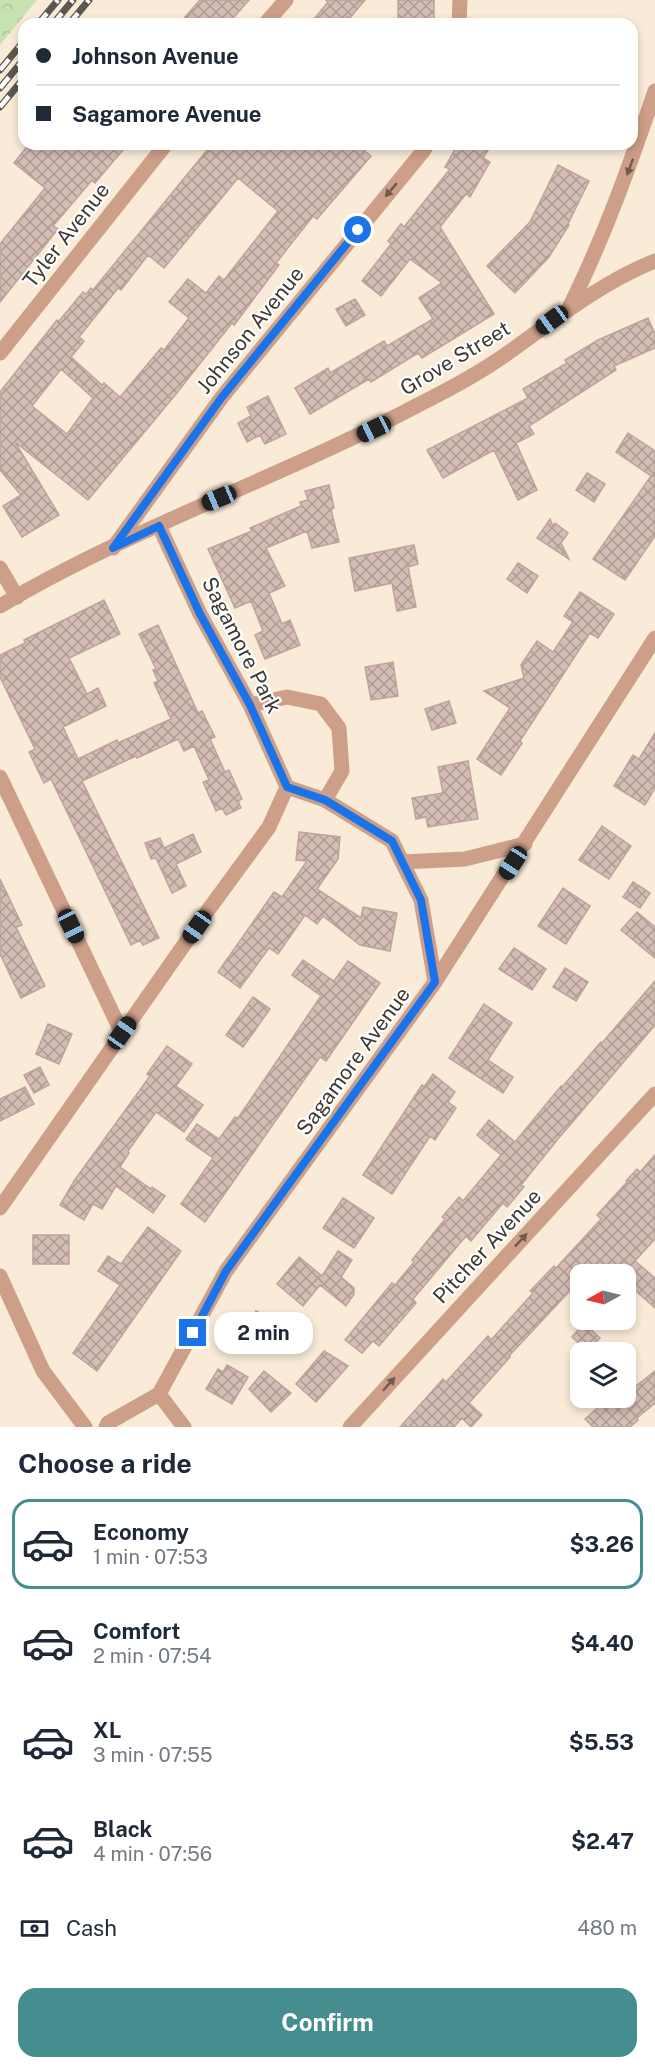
<!DOCTYPE html>
<meta charset="utf-8">
<style>
body{margin:0;font-family:"Public Sans",sans-serif;background:#f2f2f3;color:#1f2937;height:100vh;display:flex;flex-direction:column;font-size:22px;white-space:nowrap}
*{box-sizing:border-box;margin:0}
p{font-size:20px;color:#747a83}
.icon{flex:none;width:33px;height:33px;fill:none;stroke:currentColor;stroke-width:2;stroke-linecap:round;stroke-linejoin:round}
.map{position:relative;height:1427px;overflow:hidden}
.details{display:flex;flex-direction:column;background:#fff;flex:1}
.details>*{flex:none}
.hud{position:absolute;left:18px;top:18px;width:620px;height:132px;border-radius:18px;box-shadow:0 3px 9px #0003;display:grid;align-content:center;height:132px;padding:0 18px;background:#fff}
.needle{width:39px;rotate:262deg}
.tools{position:absolute;left:570px;top:1264px;display:grid;gap:12px}
.tools a{display:grid;place-items:center;width:66px;height:66px;border-radius:12px;background:#fff;box-shadow:0 3px 9px #0003;font-size:30px}
.end{position:absolute;width:27px;height:27px;margin:-14px;border:8px solid #1a73e8;background:#fff;box-shadow:0 0 0 3px #fff}
.from{border-radius:50%}
.bubble{position:absolute;height:42px;border-radius:18px;background:#fff;box-shadow:0 3px 9px #0003;font-size:20px;font-weight:700;line-height:42px;text-align:center}
.car{position:absolute;width:18px;height:36px;margin:-18px -9px;border-radius:8px;box-shadow:0 0 4px 2px #0007;background:linear-gradient(#222 24%,#8ab4d8 0 40%,#222 0 76%,#8ab4d8 0 86%,#222 0)}
.hud b{display:flex;align-items:center;gap:21px;height:57px;font-size:22px}
.hud b+b{border-top:2px solid #e0e1e3}
.hud i{width:15px;height:15px;background:#1f2937}
ul{padding:0;list-style:none}
li{display:flex;align-items:center;gap:18px;height:90px;margin:0 12px 9px;padding:0 6px;border:3px solid transparent;border-radius:18px}
li div{flex:1}
li b{display:block;font-size:22px}
li em{font-style:normal;font-weight:700}
li.active{border-color:#458d8e}
li>.icon{width:54px;height:54px;stroke-width:1.5}
h2{padding:0 18px;font-size:27px;line-height:72px}
.pay{display:flex;align-items:center;gap:15px;height:66px;padding:0 18px;font-size:22px}
.pay p{margin-inline-start:auto}
.cta{display:flex;gap:12px;margin-top:auto;padding:12px 18px}
.cta a{flex:1;height:69px;border-radius:18px;background:#458d8e;color:#fff;font-size:24px;font-weight:700;line-height:69px;text-align:center}
.map>svg:first-child{display:block}
</style>
<div class="map">
<svg width="655" height="1427" viewBox="0 0 655 1427">
<defs>
<pattern id="park-crowns" width="20" height="18" patternUnits="userSpaceOnUse" patternTransform="scale(1.5)"><rect width="20" height="18" fill="#c6e2b0"/><path d="M2 6a3 3 0 1 1 6 0M12 15a3 3 0 1 1 6 0" fill="none" stroke="#abc398"/></pattern>
<pattern id="building-cross-hatch" width="8" height="8" patternUnits="userSpaceOnUse" patternTransform="scale(1.5)"><rect width="8" height="8" fill="#d5bdb5"/><path d="M0 0l8 8M0 8l8-8" fill="none" stroke="#ae9b94"/></pattern>
</defs>
<rect width="100%" height="100%" fill="#f9ebd8"/>
<path fill="url(#park-crowns)" d="M 0,0 L 37,0 L 0,45 Z"/>
<path fill="url(#building-cross-hatch)" stroke="#bca49d" stroke-width="1.5" fill-rule="evenodd" d="M 200,0 L 249,0 L 228,24 L 179,24 Z
M 326,0 L 365,0 L 349,19 L 347,17 L 342,24 L 310,24 L 328,2 Z
M 398,0 L 434,0 L 434,20 L 398,21 Z
M 29,144 L 128,144 L 95,183 L 92,180 L 53,226 L 58,229 L 0,302 L 0,244 L 45,188 L 14,163 Z
M 212,144 L 356,144 L 371,156 L 317,219 L 313,216 L 276,263 L 279,265 L 234,325 L 232,323 L 176,394 L 88,500 L 15,442 L 59,515 L 22,537 L 3,506 L 21,495 L 0,470 L 0,392 L 57,320 L 59,321 L 83,292 L 86,294 L 91,288 L 93,290 ZM 238,178 L 278,211 L 224,280 L 219,276 L 206,293 L 188,279 L 169,302 L 189,318 L 164,350 L 161,348 L 120,397 L 104,383 L 102,385 L 71,357 L 84,341 L 79,337 L 118,288 L 121,290 L 148,255 L 164,268 ZM 61,369 L 93,398 L 67,434 L 32,406 Z
M 458,144 L 492,144 L 483,158 L 490,162 L 470,197 L 466,194 L 440,227 L 494,314 L 422,358 L 418,353 L 371,382 L 369,379 L 310,414 L 295,388 L 328,368 L 330,373 L 384,341 L 387,346 L 433,319 L 419,298 L 442,283 L 410,259 L 381,296 L 362,281 L 391,244 L 388,241 L 401,224 L 404,227 L 450,169 L 445,167 Z
M 558,165 L 589,181 L 568,224 L 569,225 L 549,257 L 515,293 L 487,266 L 530,222 Z
M 355,299 L 365,315 L 346,326 L 336,309 Z
M 648,318 L 655,334 L 655,348 L 614,366 L 616,370 L 529,426 L 534,434 L 516,443 L 537,490 L 518,500 L 494,450 L 443,478 L 427,450 L 528,398 L 523,389 L 567,363 L 565,360 L 598,340 Z
M 268,396 L 286,434 L 265,444 L 260,435 L 247,442 L 238,423 L 251,416 L 247,407 Z
M 628,433 L 655,451 L 655,536 L 625,580 L 593,559 L 651,476 L 616,452 Z
M 587,473 L 605,484 L 594,502 L 576,490 Z
M 329,485 L 334,508 L 331,509 L 339,542 L 312,548 L 307,531 L 266,548 L 285,586 L 269,593 L 282,624 L 290,620 L 300,645 L 265,659 L 255,635 L 263,631 L 251,601 L 235,608 L 208,549 L 252,531 L 250,528 L 301,506 L 300,502 L 308,500 L 305,491 Z
M 550,519 L 553,526 L 555,523 L 568,533 L 561,543 L 569,559 L 537,538 Z
M 414,545 L 418,564 L 408,567 L 416,607 L 397,611 L 392,583 L 355,591 L 349,558 Z
M 518,563 L 538,576 L 527,593 L 507,579 Z
M 580,592 L 614,614 L 598,638 L 590,633 L 520,741 L 522,743 L 501,775 L 477,759 L 510,708 L 484,691 L 524,678 L 521,665 L 537,641 L 553,652 L 573,622 L 564,616 Z
M 104,600 L 120,634 L 69,658 L 87,694 L 98,688 L 106,706 L 63,727 L 78,759 L 117,740 L 118,743 L 171,719 L 154,683 L 158,681 L 153,670 L 156,669 L 139,634 L 158,625 L 198,713 L 202,711 L 215,737 L 210,739 L 225,772 L 229,770 L 242,799 L 238,801 L 241,808 L 226,815 L 222,808 L 216,811 L 203,782 L 209,780 L 194,746 L 184,751 L 178,739 L 137,758 L 136,756 L 82,781 L 159,938 L 143,945 L 140,940 L 131,945 L 51,779 L 44,783 L 29,752 L 35,749 L 0,677 L 0,655 L 25,643 L 24,640 Z
M 393,662 L 398,696 L 371,700 L 365,667 Z
M 449,701 L 456,723 L 432,730 L 425,709 Z
M 655,733 L 655,788 L 645,805 L 614,786 L 633,755 L 639,759 Z
M 468,761 L 478,819 L 428,827 L 426,817 L 416,819 L 412,798 L 443,793 L 438,767 Z
M 602,826 L 631,846 L 609,879 L 579,860 Z
M 299,832 L 340,837 L 338,859 L 317,889 L 361,918 L 363,907 L 397,913 L 390,951 L 360,945 L 323,916 L 317,924 L 305,915 L 278,954 L 269,948 L 240,988 L 218,972 L 274,892 L 282,897 L 307,861 L 296,860 Z
M 193,834 L 201,852 L 176,864 L 186,886 L 172,893 L 156,858 L 151,859 L 145,843 L 160,838 L 164,848 Z
M 0,879 L 22,925 L 16,927 L 45,986 L 21,998 L 0,954 Z
M 633,882 L 650,893 L 640,908 L 623,897 Z
M 563,888 L 590,906 L 566,944 L 538,926 Z
M 637,912 L 655,927 L 655,958 L 621,930 Z
M 514,948 L 546,969 L 532,990 L 499,969 Z
M 303,960 L 334,981 L 348,961 L 380,983 L 326,1061 L 320,1057 L 205,1222 L 181,1204 L 213,1158 L 186,1139 L 197,1124 L 219,1139 L 235,1117 L 238,1118 L 321,996 L 292,975 Z
M 565,968 L 588,982 L 576,1001 L 553,987 Z
M 655,981 L 655,1025 L 558,1139 L 521,1185 L 524,1187 L 507,1207 L 503,1203 L 471,1241 L 466,1236 L 413,1299 L 416,1303 L 379,1346 L 373,1341 L 362,1353 L 345,1340 L 392,1283 L 395,1285 L 414,1262 L 412,1260 L 445,1219 L 442,1217 L 459,1197 L 463,1201 L 501,1155 L 477,1135 L 489,1120 L 515,1142 L 561,1086 L 562,1087 L 601,1042 L 602,1043 Z
M 253,997 L 270,1009 L 243,1047 L 226,1035 Z
M 484,1004 L 512,1023 L 488,1060 L 513,1077 L 503,1093 L 449,1058 Z
M 48,1024 L 72,1034 L 59,1064 L 36,1054 Z
M 167,1046 L 192,1064 L 176,1086 L 203,1105 L 184,1132 L 156,1112 L 128,1151 L 129,1153 L 120,1167 L 151,1189 L 152,1187 L 165,1196 L 153,1213 L 116,1186 L 102,1209 L 93,1204 L 84,1220 L 60,1205 L 74,1181 L 150,1076 L 147,1074 Z
M 40,1067 L 49,1085 L 34,1093 L 24,1075 Z
M 433,1074 L 455,1092 L 448,1102 L 456,1108 L 435,1140 L 430,1136 L 392,1194 L 363,1175 L 422,1085 L 424,1087 Z
M 25,1087 L 34,1104 L 0,1121 L 0,1099 Z
M 655,1155 L 655,1239 L 635,1261 L 655,1278 L 655,1308 L 626,1282 L 626,1275 L 580,1275 L 580,1280 L 509,1356 L 510,1357 L 469,1403 L 482,1415 L 471,1427 L 462,1418 L 454,1427 L 400,1427 L 443,1379 L 446,1382 L 488,1336 L 491,1340 L 533,1293 L 530,1291 L 554,1266 L 556,1268 L 601,1219 L 597,1215 L 627,1182 L 626,1181 L 637,1169 L 640,1172 Z
M 343,1198 L 374,1218 L 354,1248 L 323,1228 Z
M 148,1227 L 181,1251 L 97,1371 L 73,1353 L 120,1285 L 98,1271 L 108,1256 L 121,1264 Z
M 33,1235 L 69,1235 L 69,1264 L 33,1264 Z
M 338,1251 L 352,1260 L 341,1277 L 354,1288 L 354,1294 L 346,1306 L 320,1285 L 303,1306 L 277,1284 L 299,1257 L 322,1276 Z
M 256,1311 L 287,1329 L 273,1353 L 242,1334 Z
M 584,1323 L 600,1338 L 587,1351 L 572,1337 Z
M 324,1351 L 348,1366 L 316,1402 L 296,1384 Z
M 227,1365 L 248,1377 L 232,1404 L 206,1389 L 218,1369 L 223,1372 Z
M 264,1371 L 291,1393 L 271,1412 L 249,1389 Z
M 655,1371 L 655,1403 L 637,1418 L 638,1420 L 630,1427 L 593,1427 L 585,1419 L 609,1398 L 626,1398 L 626,1394 Z"/>
<g fill="none" stroke-linecap="round" stroke-linejoin="round">
<path stroke="#cd9e88" stroke-width="15" d="M 265,24 L 286,0
M 459,24 L 460,0
M 0,353 L 166,144
M 159,526 L 200,614 L 250,705 L 287,787 L 325,800 L 392,841 L 402,862 L 465,859 L 525,844
M 113,548 L 222,397 L 424,150 L 427,144
M 0,568 L 17,597
M 250,705 L 287,697 L 321,704 L 339,728 L 342,771 L 325,800
M 0,777 L 122,1033
M 402,862 L 421,900 L 435,982
M 0,1208 L 209,909 L 269,827 L 287,787
M 0,1276 L 43,1371 L 85,1427
M 159,1394 L 184,1427
M 106,1427 L 108,1423 L 159,1394 L 226,1271 L 435,982 L 655,638
M 350,1427 L 655,1094"/>
<path stroke="#cd9e88" stroke-width="15" d="M 569,308 C 604,238 630,165 655,91
M 0,606 C 133,527 282,477 418,405 C 448,390 478,374 505,355 C 553,321 600,283 655,261"/>
<g stroke="#5e574d" stroke-width="7">
<path id="rail" d="M 38,24 L 58,0
M 53,24 L 73,0
M 69,24 L 89,0
M 0,70 L 24,41
M 0,88 L 24,59
M 0,107 L 24,78"/>
</g>
<use href="#rail" stroke="#fff" stroke-width="4.5" stroke-dasharray="14" stroke-linecap="butt"/>
</g>
<defs><path id="oneway-solid" d="M-6-.8H1V-3.2L6.5 0L1 3.2V.8H-6Z" transform="scale(1.5)"/></defs>
<g fill="#705c4f">
<use href="#oneway-solid" transform="translate(630 167) rotate(110)"/>
<use href="#oneway-solid" transform="translate(391 190) rotate(130)"/>
<use href="#oneway-solid" transform="translate(521 1240) rotate(-47)"/>
<use href="#oneway-solid" transform="translate(389 1384) rotate(-48)"/>
</g>
<g fill="none" stroke-linecap="round" stroke-linejoin="round">
<path stroke="#1a73e8" stroke-width="8" d="M 193,1333 L 226,1271 L 435,982 L 421,900 L 392,841 L 325,800 L 287,787 L 250,705 L 200,614 L 159,526 L 113,548 L 222,397 L 358,230"/>
</g>
<g text-anchor="middle" dominant-baseline="central" stroke-width="4.5" stroke-linejoin="round" paint-order="stroke">
<g font-size="21" fill="#3e3931" stroke="#fff">
<text transform="translate(66 235) rotate(-52)">Tyler Avenue</text>
<text transform="translate(250 330) rotate(-51)">Johnson Avenue</text>
<text transform="translate(455 358) rotate(-31)">Grove Street</text>
<text transform="translate(242 645) rotate(63)">Sagamore Park</text>
<text transform="translate(353 1061) rotate(-54)">Sagamore Avenue</text>
<text transform="translate(487 1246) rotate(-47)">Pitcher Avenue</text>
</g>
</g>
</svg>
<div class="tools">
<a><svg class="needle" viewBox="-14 -14 28 28"><path d="M0-13l5 13h-10z" fill="#e53935"/><path d="M0 13l5-13h-10z" fill="#747a83"/></svg></a>
<a><svg class="icon" aria-label="layers" viewBox="0 0 24 24"><path d="M12 4l9 5-9 5-9-5zM3 14l9 5 9-5"/></svg></a>
</div>
<i class="end from" style="left:358px;top:230px"></i>
<i class="end" style="left:193px;top:1333px"></i>
<div class="bubble" style="left:214px;top:1312px;width:99px">2 min</div>
<i class="car" style="left:552px;top:320px;rotate:234deg"></i>
<i class="car" style="left:374px;top:429px;rotate:245deg"></i>
<i class="car" style="left:219px;top:498px;rotate:247deg"></i>
<i class="car" style="left:513px;top:863px;rotate:213deg"></i>
<i class="car" style="left:71px;top:926px;rotate:154deg"></i>
<i class="car" style="left:197px;top:927px;rotate:215deg"></i>
<i class="car" style="left:122px;top:1033px;rotate:35deg"></i>
<div class="hud">
<b><i class="from"></i>Johnson Avenue</b>
<b><i></i>Sagamore Avenue</b>
</div>
</div>
<section class="details">
<h2>Choose a ride</h2>
<ul>
<li class="active"><svg class="icon" aria-label="car" viewBox="0 0 24 24"><path d="M5 17H2v-5l4-1 3-4h7l3 4 3 1v5h-3M9 17h6M6 11h13"/><circle cx="7" cy="17" r="2"/><circle cx="17" cy="17" r="2"/></svg><div><b>Economy</b><p>1 min · 07:53</p></div><em>$3.26</em></li>
<li><svg class="icon" aria-label="car" viewBox="0 0 24 24"><path d="M5 17H2v-5l4-1 3-4h7l3 4 3 1v5h-3M9 17h6M6 11h13"/><circle cx="7" cy="17" r="2"/><circle cx="17" cy="17" r="2"/></svg><div><b>Comfort</b><p>2 min · 07:54</p></div><em>$4.40</em></li>
<li><svg class="icon" aria-label="car" viewBox="0 0 24 24"><path d="M5 17H2v-5l4-1 3-4h7l3 4 3 1v5h-3M9 17h6M6 11h13"/><circle cx="7" cy="17" r="2"/><circle cx="17" cy="17" r="2"/></svg><div><b>XL</b><p>3 min · 07:55</p></div><em>$5.53</em></li>
<li><svg class="icon" aria-label="car" viewBox="0 0 24 24"><path d="M5 17H2v-5l4-1 3-4h7l3 4 3 1v5h-3M9 17h6M6 11h13"/><circle cx="7" cy="17" r="2"/><circle cx="17" cy="17" r="2"/></svg><div><b>Black</b><p>4 min · 07:56</p></div><em>$2.47</em></li>
</ul>
<div class="pay"><svg class="icon" aria-label="cash" viewBox="0 0 24 24"><path d="M3 7h18v10H3z"/><circle cx="12" cy="12" r="2"/></svg>Cash<p>480 m</p></div>
<div class="cta"><a>Confirm</a></div>
</section>
